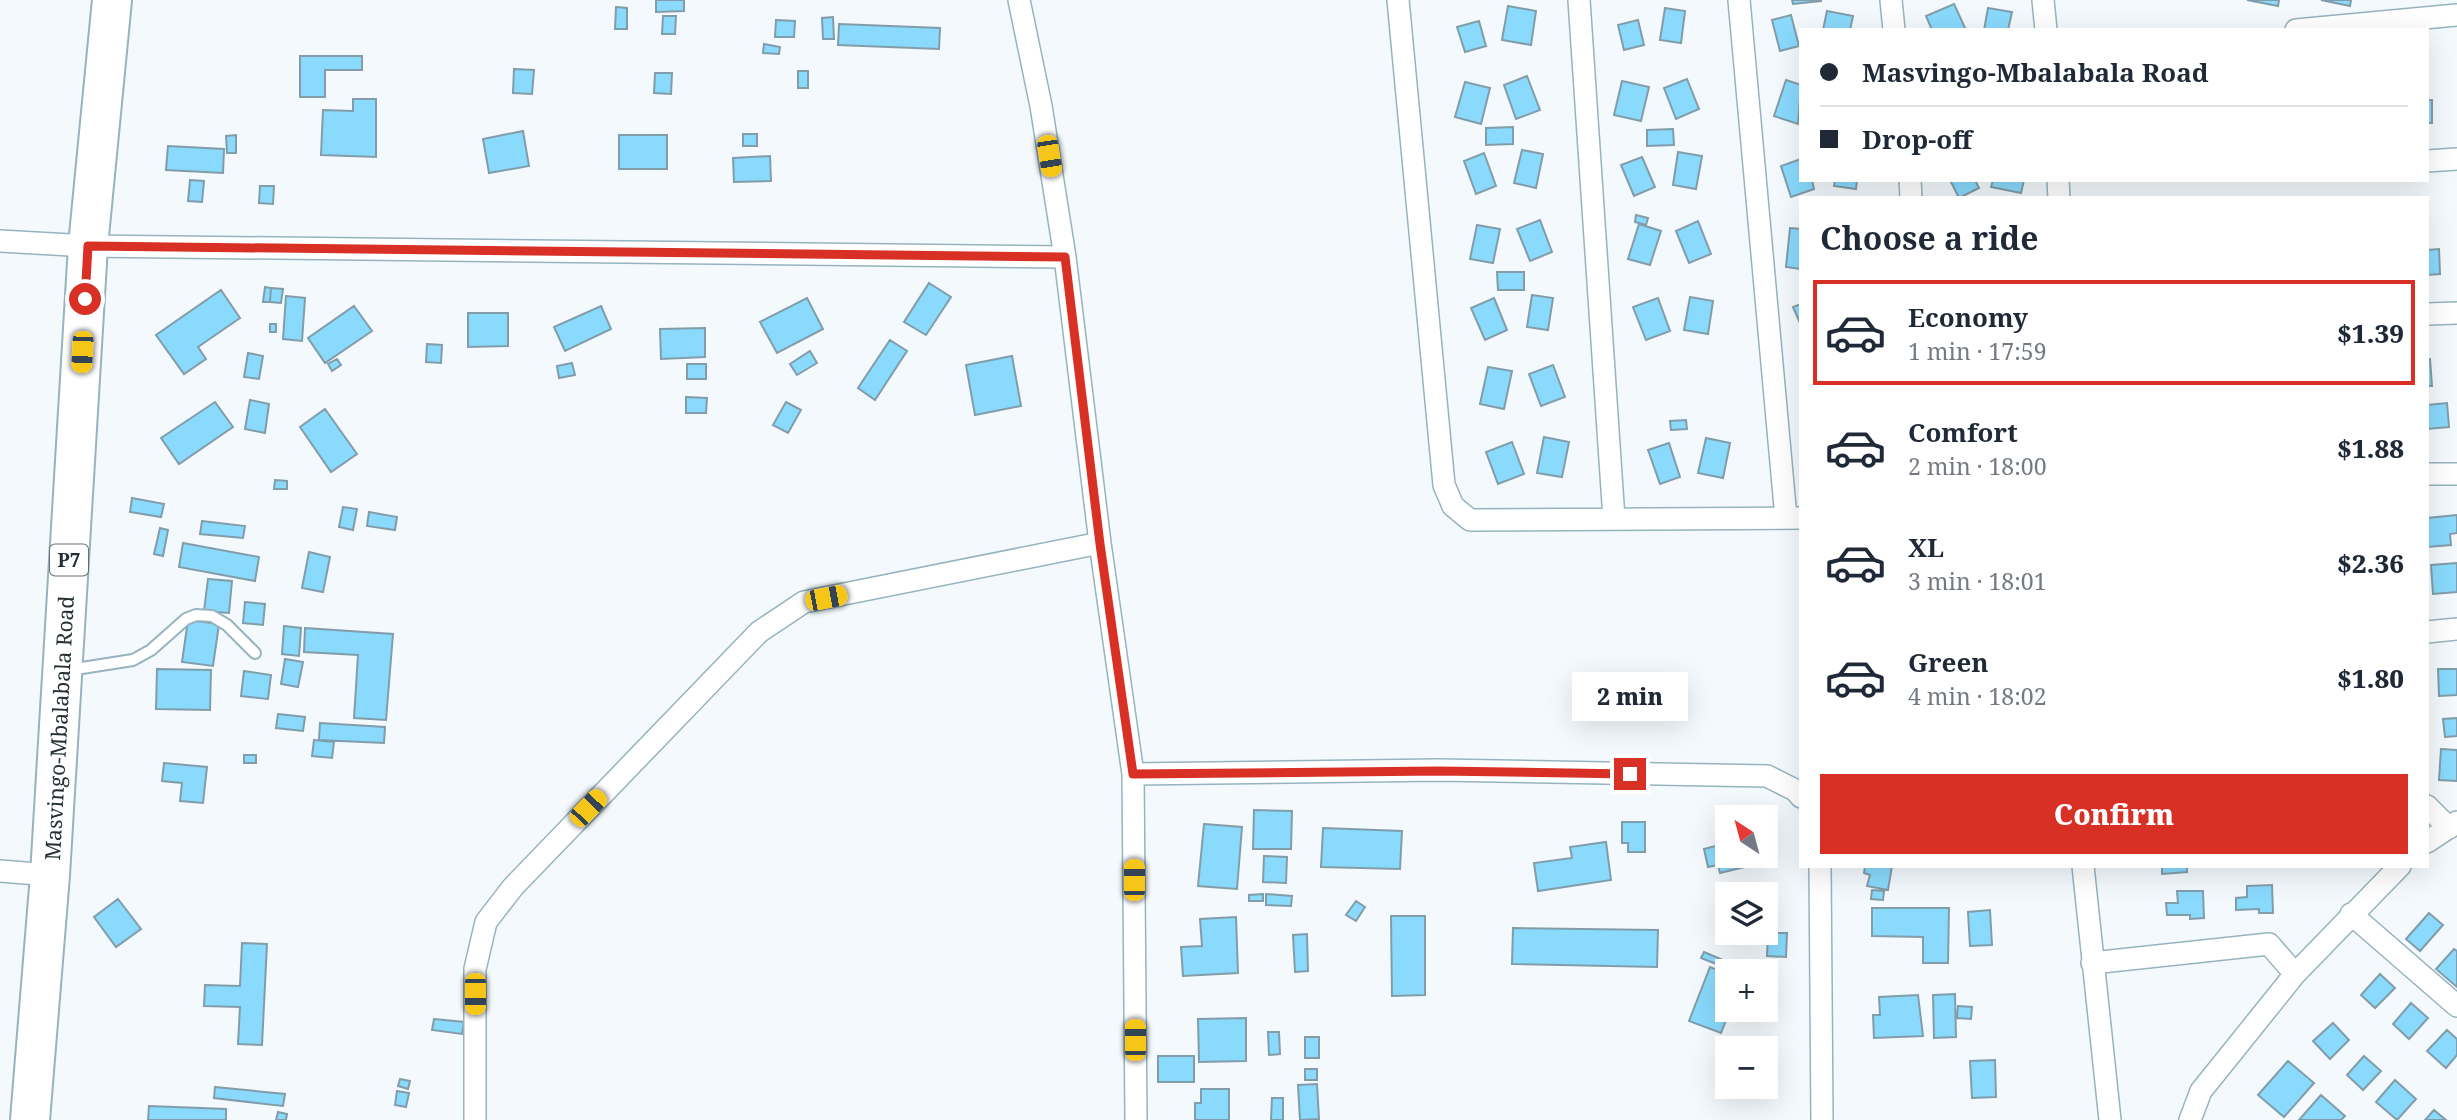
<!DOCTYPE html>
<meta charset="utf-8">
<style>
body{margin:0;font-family:"Noto Serif",serif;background:#f6f6f7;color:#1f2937;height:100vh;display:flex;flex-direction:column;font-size:26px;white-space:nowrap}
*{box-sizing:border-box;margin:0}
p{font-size:23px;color:#747a83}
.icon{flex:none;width:38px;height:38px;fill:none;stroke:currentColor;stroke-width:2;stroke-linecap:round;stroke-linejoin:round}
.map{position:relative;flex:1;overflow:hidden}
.sheet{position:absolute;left:1799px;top:196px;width:630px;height:672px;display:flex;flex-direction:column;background:#fff;border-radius:0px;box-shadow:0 7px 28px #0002}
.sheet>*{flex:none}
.top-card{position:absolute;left:1799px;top:28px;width:630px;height:154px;border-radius:0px;box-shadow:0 7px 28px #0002;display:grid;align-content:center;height:154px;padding:0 21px;background:#fff}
.needle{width:46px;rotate:324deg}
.controls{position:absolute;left:1715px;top:805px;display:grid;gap:14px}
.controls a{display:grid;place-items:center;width:63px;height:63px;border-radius:0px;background:#fff;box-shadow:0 7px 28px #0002;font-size:35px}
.end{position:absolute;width:32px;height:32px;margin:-16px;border:9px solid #d93025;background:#fff;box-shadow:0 0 0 4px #fff}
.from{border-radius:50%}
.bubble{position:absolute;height:49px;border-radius:0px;background:#fff;box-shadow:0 7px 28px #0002;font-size:23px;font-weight:800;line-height:49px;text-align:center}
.car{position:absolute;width:21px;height:42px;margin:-21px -10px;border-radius:9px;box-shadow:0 0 5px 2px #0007;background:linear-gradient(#f5c518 24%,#345 0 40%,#f5c518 0 76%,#345 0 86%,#f5c518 0)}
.top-card b{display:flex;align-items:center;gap:24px;height:66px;font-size:26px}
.top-card b+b{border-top:2px solid #e0e1e3}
.top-card i{width:18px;height:18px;background:#1f2937}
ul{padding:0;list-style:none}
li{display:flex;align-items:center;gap:21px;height:105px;margin:0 14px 10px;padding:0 7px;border:4px solid transparent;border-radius:0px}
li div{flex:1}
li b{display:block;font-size:26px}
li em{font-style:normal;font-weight:800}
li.current{border-color:#d93025}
li>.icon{width:63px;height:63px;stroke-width:1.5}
h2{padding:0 21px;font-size:32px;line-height:84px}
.cta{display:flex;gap:14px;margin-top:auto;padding:14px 21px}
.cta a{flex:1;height:80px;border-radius:0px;background:#d93025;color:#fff;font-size:28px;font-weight:800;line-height:80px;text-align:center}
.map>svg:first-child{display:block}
</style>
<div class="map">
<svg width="2457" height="1120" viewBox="0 0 2457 1120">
<rect width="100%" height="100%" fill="#f3f9fc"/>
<path fill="#89dafd" stroke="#829daa" stroke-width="2" d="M 656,0 L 684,0 L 684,11 L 656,12 Z
M 1792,0 L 1821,0 L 1821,1 L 1793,4 Z
M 2247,0 L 2279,0 L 2278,6 Z
M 2321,0 L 2351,0 L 2350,6 Z
M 1954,4 L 1966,30 L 1932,30 L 1926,16 Z
M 1508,6 L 1536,11 L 1531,45 L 1502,40 Z
M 616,7 L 627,8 L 627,29 L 615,29 Z
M 1665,8 L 1685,11 L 1681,43 L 1660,40 Z
M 1988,8 L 2012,12 L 2008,30 L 1984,30 Z
M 1827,11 L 1853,16 L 1850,30 L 1823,30 Z
M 1791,15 L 1799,46 L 1780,51 L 1772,20 Z
M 663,16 L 676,16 L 675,34 L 662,34 Z
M 833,17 L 834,39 L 823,39 L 822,18 Z
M 776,20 L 795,21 L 794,37 L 775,37 Z
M 1638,20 L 1644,45 L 1624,50 L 1618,25 Z
M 1479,21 L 1486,46 L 1465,52 L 1457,27 Z
M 839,24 L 940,28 L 939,49 L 838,45 Z
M 764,44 L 780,47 L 779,54 L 763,53 Z
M 300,56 L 362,56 L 362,70 L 325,70 L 325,97 L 300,97 Z
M 514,69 L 534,70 L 532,94 L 513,93 Z
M 798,71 L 808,71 L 808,88 L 798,88 Z
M 655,73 L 672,73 L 671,94 L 654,93 Z
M 1527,76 L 1540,110 L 1516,119 L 1504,85 Z
M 1687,79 L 1699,109 L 1676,119 L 1664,88 Z
M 1786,80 L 1801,85 L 1798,124 L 1774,116 Z
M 1622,81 L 1649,87 L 1641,121 L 1614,115 Z
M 1465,82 L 1490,88 L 1481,124 L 1455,117 Z
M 353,99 L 376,99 L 376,157 L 321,155 L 323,110 L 353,111 Z
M 2427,100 L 2432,100 L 2432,123 L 2427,123 Z
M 1513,127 L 1513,144 L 1486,145 L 1486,128 Z
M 1673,129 L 1674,145 L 1647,146 L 1647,130 Z
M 523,131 L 529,166 L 489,173 L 483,139 Z
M 743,134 L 757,134 L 757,146 L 743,146 Z
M 236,135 L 236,153 L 227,153 L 226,136 Z
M 619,135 L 667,135 L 667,169 L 619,169 Z
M 168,146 L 224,149 L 223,173 L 166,170 Z
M 1522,150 L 1543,154 L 1536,188 L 1514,183 Z
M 1678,152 L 1702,156 L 1696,189 L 1673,185 Z
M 1484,153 L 1496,186 L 1476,194 L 1464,161 Z
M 770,156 L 771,181 L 734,182 L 733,158 Z
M 1642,157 L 1655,187 L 1634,196 L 1621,165 Z
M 1801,159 L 1801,180 L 1812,180 L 1814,189 L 1791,197 L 1781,166 Z
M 190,180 L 204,181 L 202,202 L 188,201 Z
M 1835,180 L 1857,180 L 1856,189 L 1834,186 Z
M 1950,180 L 1975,180 L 1979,188 L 1959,198 Z
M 1993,180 L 2024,180 L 2021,193 L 1991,187 Z
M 260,186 L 274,186 L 273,204 L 259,203 Z
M 1636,215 L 1648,218 L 1646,225 L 1635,222 Z
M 1540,220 L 1552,252 L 1530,261 L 1517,229 Z
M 1698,221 L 1711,254 L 1689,263 L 1676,231 Z
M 1639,224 L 1661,231 L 1650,265 L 1628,259 Z
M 1477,225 L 1500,229 L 1493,263 L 1470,259 Z
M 1790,228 L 1801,229 L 1801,269 L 1786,267 Z
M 2439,249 L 2440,274 L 2427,275 L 2427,250 Z
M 1497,272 L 1524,272 L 1524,290 L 1498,290 Z
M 929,283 L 951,297 L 926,335 L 904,322 Z
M 265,287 L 271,288 L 270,302 L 263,302 Z
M 271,288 L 283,289 L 281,303 L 270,302 Z
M 221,290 L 240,318 L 198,347 L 206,359 L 184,374 L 156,335 Z
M 1532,295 L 1553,298 L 1548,330 L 1527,327 Z
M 286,296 L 305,298 L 302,341 L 283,339 Z
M 1690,297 L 1713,301 L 1708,334 L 1684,330 Z
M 807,298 L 823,329 L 777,353 L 760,322 Z
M 1494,298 L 1507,330 L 1485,340 L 1471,308 Z
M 1658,298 L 1670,331 L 1646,340 L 1633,307 Z
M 1801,304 L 1801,325 L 1793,307 Z
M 354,306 L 372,331 L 325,363 L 308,338 Z
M 601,306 L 611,329 L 565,351 L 554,327 Z
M 468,313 L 508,313 L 508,346 L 468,347 Z
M 270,324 L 276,324 L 276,332 L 270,332 Z
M 705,328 L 705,357 L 661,359 L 660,329 Z
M 890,340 L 907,351 L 875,400 L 858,388 Z
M 427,344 L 442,345 L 441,363 L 426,362 Z
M 810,351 L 817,363 L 797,375 L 790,364 Z
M 248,353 L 263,356 L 259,379 L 244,377 Z
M 1012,356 L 1021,406 L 975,415 L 966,365 Z
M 337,359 L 341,365 L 332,371 L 328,364 Z
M 2427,359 L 2430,359 L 2432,386 L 2427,386 Z
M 572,363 L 575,375 L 559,378 L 557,366 Z
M 687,364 L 706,364 L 706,379 L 687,379 Z
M 1553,365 L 1565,397 L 1541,406 L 1529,374 Z
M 1488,367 L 1512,371 L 1504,409 L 1480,404 Z
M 686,397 L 707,398 L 706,413 L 686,413 Z
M 250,400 L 269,404 L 265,433 L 245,429 Z
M 215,402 L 233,427 L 179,464 L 161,438 Z
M 786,402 L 801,410 L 788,433 L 773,425 Z
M 2447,403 L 2449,427 L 2427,429 L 2427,405 Z
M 325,409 L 357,454 L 331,472 L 300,427 Z
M 1686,420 L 1687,429 L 1671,430 L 1670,421 Z
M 1544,437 L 1569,442 L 1562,477 L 1537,473 Z
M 1706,438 L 1730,443 L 1723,478 L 1698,473 Z
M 1512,442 L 1524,474 L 1498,484 L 1486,452 Z
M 1669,443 L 1680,477 L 1660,484 L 1648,450 Z
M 275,480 L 287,481 L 287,489 L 274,489 Z
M 132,498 L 164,504 L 161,517 L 130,512 Z
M 343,507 L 357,509 L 353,530 L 339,527 Z
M 369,512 L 397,517 L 395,530 L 367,526 Z
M 2457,515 L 2457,533 L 2450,534 L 2451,545 L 2427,547 L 2427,518 Z
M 202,521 L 245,526 L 243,538 L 200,534 Z
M 160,528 L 168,530 L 163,556 L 154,554 Z
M 183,543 L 259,557 L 255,581 L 179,567 Z
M 309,552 L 330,557 L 323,592 L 302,588 Z
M 2457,563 L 2457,592 L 2433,594 L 2431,565 Z
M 208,579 L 232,581 L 229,613 L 204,611 Z
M 245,602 L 265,604 L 263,625 L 243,623 Z
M 188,620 L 219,624 L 213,666 L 182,662 Z
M 284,626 L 301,628 L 299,656 L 282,654 Z
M 305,628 L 393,634 L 386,720 L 354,718 L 358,655 L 304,652 Z
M 285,659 L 303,662 L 298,687 L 281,684 Z
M 157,669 L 211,670 L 210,710 L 156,709 Z
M 2438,669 L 2457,669 L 2457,695 L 2439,696 Z
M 244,671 L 271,675 L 268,699 L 241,696 Z
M 278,714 L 305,717 L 303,731 L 276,728 Z
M 2457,718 L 2457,736 L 2445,737 L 2443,719 Z
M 320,723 L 385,727 L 384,743 L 319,740 Z
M 314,740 L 334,742 L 332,758 L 312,756 Z
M 2441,749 L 2457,750 L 2457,781 L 2439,780 Z
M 244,755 L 256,755 L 256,763 L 244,763 Z
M 164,763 L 207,767 L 203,803 L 180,801 L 182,783 L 162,781 Z
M 1254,810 L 1292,811 L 1291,849 L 1253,849 Z
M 1622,822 L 1645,822 L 1645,852 L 1628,852 L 1628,843 L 1622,843 Z
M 1204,824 L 1242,827 L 1237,889 L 1198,886 Z
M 1323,828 L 1402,831 L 1400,869 L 1321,867 Z
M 1606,842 L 1611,880 L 1538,891 L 1534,863 L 1572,858 L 1570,847 Z
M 1727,843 L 1727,856 L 1759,856 L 1761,863 L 1720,873 L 1718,865 L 1708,867 L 1704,849 Z
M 1264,856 L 1287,857 L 1286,883 L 1263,882 Z
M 1865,866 L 1892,866 L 1888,890 L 1867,886 L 1870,875 L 1864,873 Z
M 2162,866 L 2187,866 L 2187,872 L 2162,874 Z
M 2272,885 L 2273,913 L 2259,913 L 2259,909 L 2236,910 L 2236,898 L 2247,897 L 2247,886 Z
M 1872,890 L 1884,891 L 1883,900 L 1871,899 Z
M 2177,891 L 2203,891 L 2204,918 L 2190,919 L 2190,915 L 2167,915 L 2166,903 L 2178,903 Z
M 1263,894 L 1263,901 L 1249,901 L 1249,895 Z
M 1266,894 L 1292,896 L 1291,906 L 1266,905 Z
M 118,899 L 141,929 L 116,947 L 94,917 Z
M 1356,901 L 1365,907 L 1356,921 L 1346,915 Z
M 1872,908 L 1949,908 L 1948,963 L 1923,963 L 1923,937 L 1872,936 Z
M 1990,910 L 1992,945 L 1970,946 L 1968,912 Z
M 2429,913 L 2443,925 L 2420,951 L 2406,939 Z
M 1391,916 L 1425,916 L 1425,995 L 1392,996 Z
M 1236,917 L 1238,973 L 1183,976 L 1181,947 L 1202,946 L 1200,919 Z
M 1513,928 L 1658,930 L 1657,967 L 1512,964 Z
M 1768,933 L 1787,933 L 1786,957 L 1767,956 Z
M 1307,934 L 1308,971 L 1295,972 L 1293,935 Z
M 242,943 L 267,944 L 262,1045 L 238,1044 L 240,1007 L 204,1006 L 205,985 L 240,986 Z
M 2454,949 L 2457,951 L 2457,987 L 2436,969 Z
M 1704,952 L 1723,960 L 1721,966 L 1701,958 Z
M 1726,960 L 1746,968 L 1744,971 L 1727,971 L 1730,1010 L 1721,1033 L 1689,1021 L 1710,967 L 1722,972 Z
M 2380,974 L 2395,988 L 2375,1008 L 2361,995 Z
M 1955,994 L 1956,1037 L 1934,1038 L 1933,995 Z
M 1918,995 L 1923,1036 L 1874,1038 L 1873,1015 L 1880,1015 L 1879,997 Z
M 2411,1003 L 2428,1018 L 2409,1039 L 2393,1024 Z
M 1958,1006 L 1972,1007 L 1971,1019 L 1957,1018 Z
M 1246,1018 L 1246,1061 L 1199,1062 L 1198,1019 Z
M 434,1019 L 464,1022 L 462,1034 L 432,1030 Z
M 2333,1023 L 2349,1040 L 2330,1059 L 2313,1041 Z
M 2447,1030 L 2457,1039 L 2457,1055 L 2446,1068 L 2427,1051 Z
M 1268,1032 L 1279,1032 L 1280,1054 L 1269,1055 Z
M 1305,1037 L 1319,1037 L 1319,1058 L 1305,1058 Z
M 1158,1056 L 1194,1056 L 1194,1082 L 1158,1082 Z
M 2364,1056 L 2381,1071 L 2363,1090 L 2347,1075 Z
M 1995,1060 L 1996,1097 L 1972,1098 L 1970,1061 Z
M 2288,1061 L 2314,1083 L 2284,1117 L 2258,1095 Z
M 1305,1069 L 1317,1069 L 1317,1080 L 1305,1080 Z
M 400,1079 L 410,1081 L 408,1089 L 398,1086 Z
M 2395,1080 L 2416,1099 L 2397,1120 L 2376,1102 Z
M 1317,1084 L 1319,1119 L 1300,1120 L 1298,1085 Z
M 215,1087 L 285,1094 L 283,1106 L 214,1098 Z
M 1201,1089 L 1229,1089 L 1229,1120 L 1195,1120 L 1195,1103 L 1201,1103 Z
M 397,1091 L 409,1093 L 406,1107 L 395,1105 Z
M 2321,1095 L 2345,1116 L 2341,1120 L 2299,1120 Z
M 1272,1098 L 1283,1098 L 1283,1120 L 1271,1120 Z
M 149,1106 L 226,1109 L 226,1120 L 148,1120 Z
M 2434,1110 L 2446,1120 L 2425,1120 Z
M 278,1112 L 287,1114 L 286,1120 L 276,1120 Z"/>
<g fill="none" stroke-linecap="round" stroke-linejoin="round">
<g stroke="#97b3c0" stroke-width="14">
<path id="lane" d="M 69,670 L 133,660 L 151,650 L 186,619 L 196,615 L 212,616 L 227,625 L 255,653"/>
</g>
<g stroke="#97b3c0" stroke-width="24">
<path id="street" d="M 1019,0 L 1041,106 L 1065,257 L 1100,543 L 1133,774 L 1136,1120
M 1398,0 L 1444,485 L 1453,506 L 1470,520 L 1801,518
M 1579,0 L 1614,519
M 1739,0 L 1786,518
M 1891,0 L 1894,30
M 2043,0 L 2046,30
M 2296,30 L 2457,15
M 2427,161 L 2457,159
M 1910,180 L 1911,198
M 2058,180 L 2059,198
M 0,241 L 88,246 L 1065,257
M 2427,314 L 2457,313
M 2427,474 L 2457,474
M 2427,632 L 2457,629
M 1133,774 L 1439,770 L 1767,776 L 1795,790 L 1801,797
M 2427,806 L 2449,828
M 2427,842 L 2457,822
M 1820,866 L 1822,1120
M 2083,866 L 2110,1120
M 0,871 L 50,875
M 2351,914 L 2457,1006
M 2092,963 L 2269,944 L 2295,974
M 475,1120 L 475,969 L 486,922 L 513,887 L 759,632 L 804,602 L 1100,543
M 2190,1120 L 2201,1091 L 2295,974 L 2400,866"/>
</g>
<g stroke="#97b3c0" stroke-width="42">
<path id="highway" d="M 30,1120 L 50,875 L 88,246 L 112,0"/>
</g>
<use href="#lane" stroke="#fff" stroke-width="10"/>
<use href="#street" stroke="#fff" stroke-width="21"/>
<use href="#highway" stroke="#fff" stroke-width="38"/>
</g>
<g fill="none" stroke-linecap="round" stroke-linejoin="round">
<path stroke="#d93025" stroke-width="9" d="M 85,299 L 88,246 L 1065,257 L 1100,544 L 1133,774 L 1439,771 L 1630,774"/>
</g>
<g text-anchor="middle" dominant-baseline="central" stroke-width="5" stroke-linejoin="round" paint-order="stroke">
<rect fill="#fff" stroke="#666e72" stroke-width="2" x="50" y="544.5" width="38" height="31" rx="5"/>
<g font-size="19" font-weight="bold" fill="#253035">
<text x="69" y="560">P7</text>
</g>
<g font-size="21" fill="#253035" stroke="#fff">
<text transform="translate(59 728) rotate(-87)">Masvingo-Mbalabala Road</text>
</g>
</g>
</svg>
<div class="controls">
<a><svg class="needle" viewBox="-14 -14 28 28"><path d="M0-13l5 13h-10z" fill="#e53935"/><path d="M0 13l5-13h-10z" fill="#747a83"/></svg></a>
<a><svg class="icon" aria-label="layers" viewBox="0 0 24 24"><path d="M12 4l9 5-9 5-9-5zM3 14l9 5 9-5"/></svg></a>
<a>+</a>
<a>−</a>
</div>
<i class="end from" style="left:85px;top:299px"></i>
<i class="end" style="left:1630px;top:774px"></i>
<div class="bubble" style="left:1572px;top:672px;width:116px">2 min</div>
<i class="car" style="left:1049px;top:156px;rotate:171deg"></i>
<i class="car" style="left:82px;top:352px;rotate:183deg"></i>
<i class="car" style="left:826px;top:598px;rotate:79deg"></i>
<i class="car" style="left:588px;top:808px;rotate:44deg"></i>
<i class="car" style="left:1134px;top:880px;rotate:0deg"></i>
<i class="car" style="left:475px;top:994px;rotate:180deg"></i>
<i class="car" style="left:1135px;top:1040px;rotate:0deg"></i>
<div class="top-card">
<b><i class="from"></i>Masvingo-Mbalabala Road</b>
<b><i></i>Drop-off</b>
</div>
<section class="sheet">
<h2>Choose a ride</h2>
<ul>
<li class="current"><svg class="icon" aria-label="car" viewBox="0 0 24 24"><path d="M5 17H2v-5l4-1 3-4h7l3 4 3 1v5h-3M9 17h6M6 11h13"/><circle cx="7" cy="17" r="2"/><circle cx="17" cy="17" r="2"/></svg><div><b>Economy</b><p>1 min · 17:59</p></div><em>$1.39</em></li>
<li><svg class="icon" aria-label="car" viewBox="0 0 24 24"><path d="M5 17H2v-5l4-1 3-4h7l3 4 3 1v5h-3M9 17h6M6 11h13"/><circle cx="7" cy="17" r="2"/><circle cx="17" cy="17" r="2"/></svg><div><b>Comfort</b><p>2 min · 18:00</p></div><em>$1.88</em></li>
<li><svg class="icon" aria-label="car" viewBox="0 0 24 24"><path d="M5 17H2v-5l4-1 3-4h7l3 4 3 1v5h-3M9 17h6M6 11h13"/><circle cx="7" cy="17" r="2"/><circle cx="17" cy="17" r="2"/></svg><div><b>XL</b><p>3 min · 18:01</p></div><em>$2.36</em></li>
<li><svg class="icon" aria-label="car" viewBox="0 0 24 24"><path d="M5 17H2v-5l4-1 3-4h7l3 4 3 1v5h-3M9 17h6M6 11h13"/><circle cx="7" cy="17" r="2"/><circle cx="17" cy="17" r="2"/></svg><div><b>Green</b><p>4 min · 18:02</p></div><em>$1.80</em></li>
</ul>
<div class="cta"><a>Confirm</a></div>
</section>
</div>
